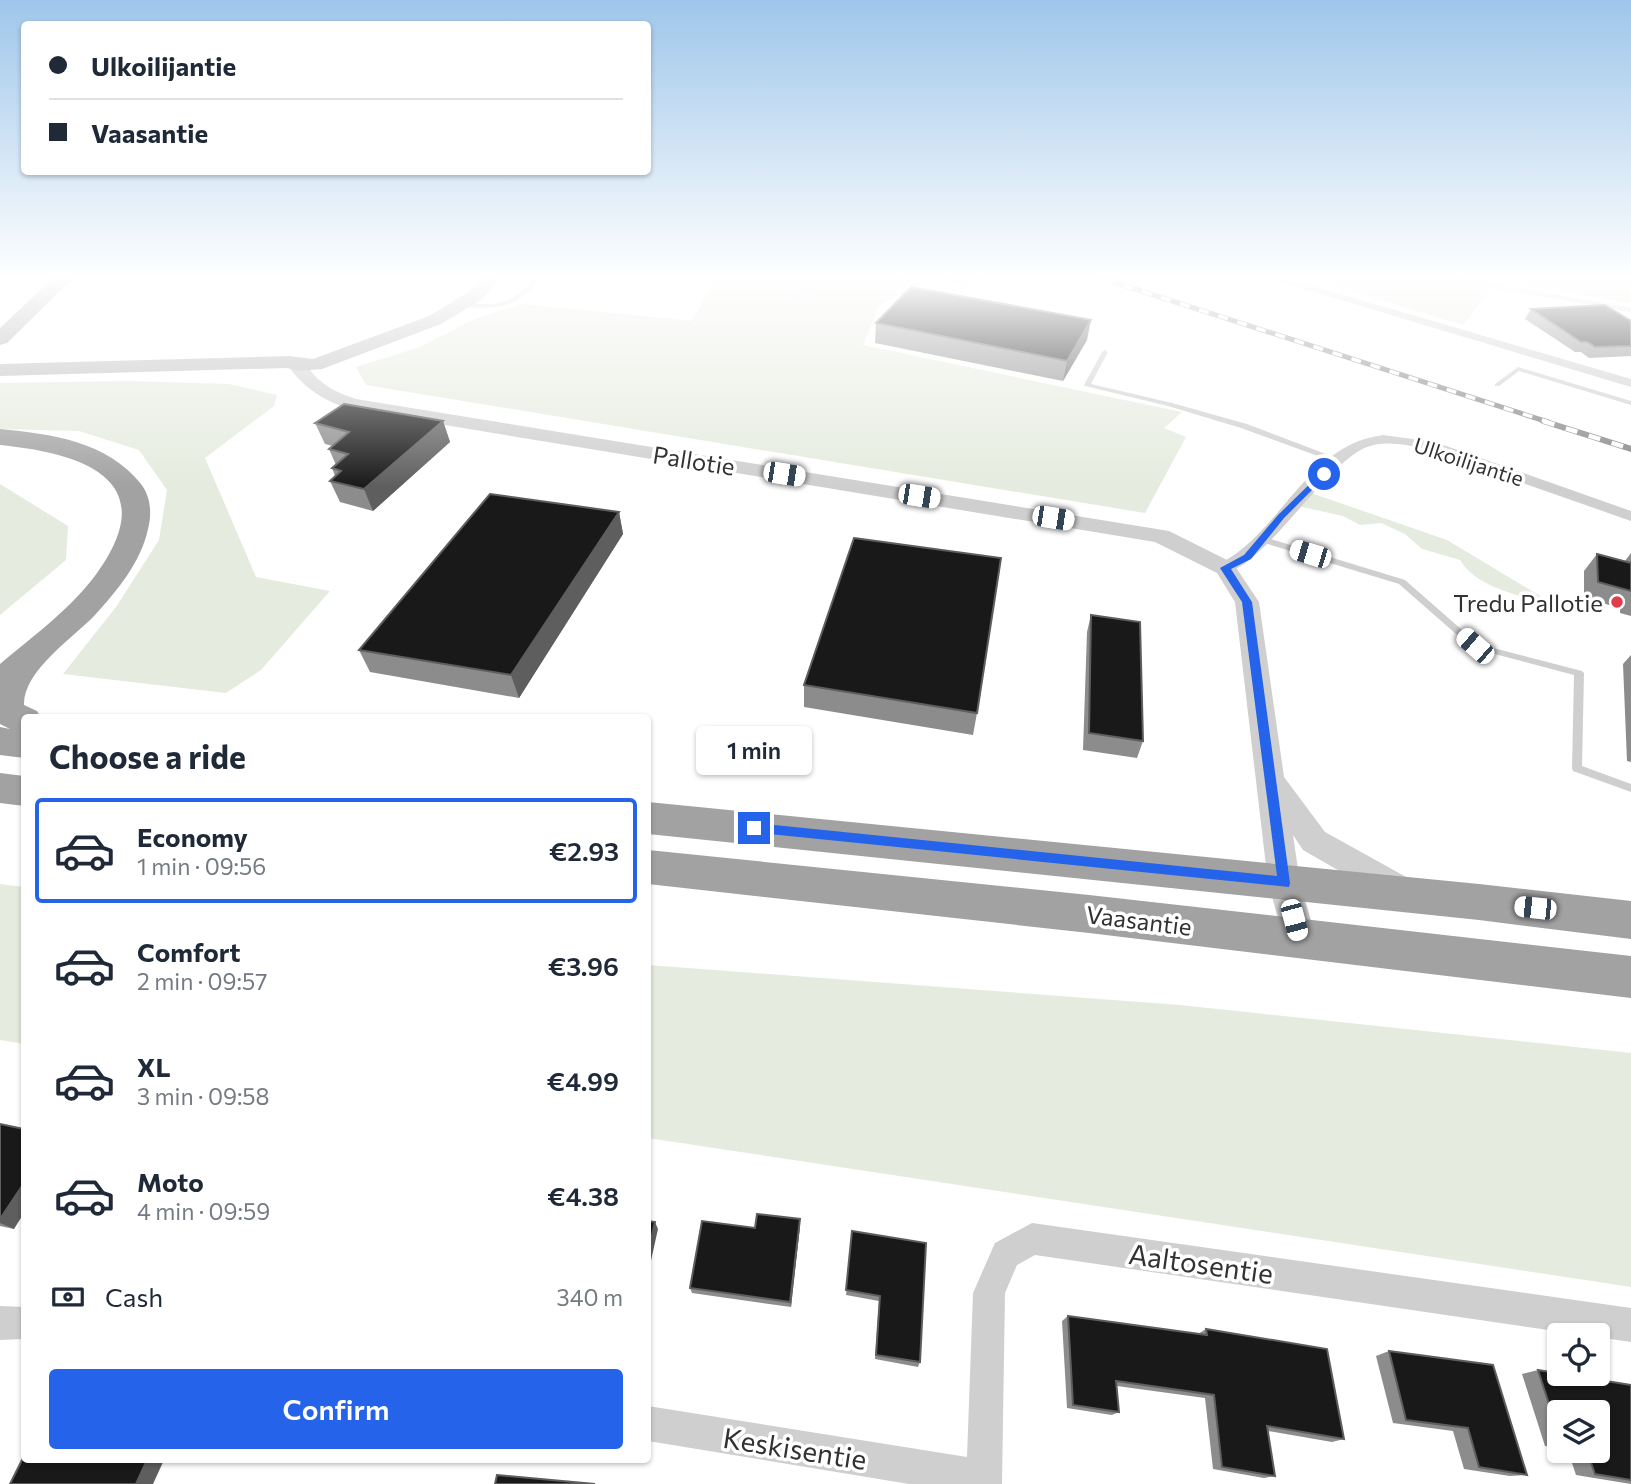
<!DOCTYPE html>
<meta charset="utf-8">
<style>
body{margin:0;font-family:Commissioner,sans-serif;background:#f6f6f7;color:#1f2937;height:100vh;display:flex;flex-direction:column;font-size:26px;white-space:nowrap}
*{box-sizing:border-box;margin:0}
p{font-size:23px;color:#747a83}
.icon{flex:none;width:38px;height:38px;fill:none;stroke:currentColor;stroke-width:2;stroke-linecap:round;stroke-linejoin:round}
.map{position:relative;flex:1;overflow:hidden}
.side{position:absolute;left:21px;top:714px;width:630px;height:749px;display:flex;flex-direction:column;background:#fff;border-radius:7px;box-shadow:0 2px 5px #0004}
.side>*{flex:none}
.hud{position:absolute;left:21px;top:21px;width:630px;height:154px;border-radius:7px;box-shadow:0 2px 5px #0004;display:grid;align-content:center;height:154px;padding:0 28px;background:#fff}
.fabs{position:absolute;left:1547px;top:1323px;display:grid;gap:14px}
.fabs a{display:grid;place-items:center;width:63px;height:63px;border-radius:7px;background:#fff;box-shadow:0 2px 5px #0004;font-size:35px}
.end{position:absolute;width:32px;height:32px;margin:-16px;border:9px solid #2563eb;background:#fff;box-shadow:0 0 0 4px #fff}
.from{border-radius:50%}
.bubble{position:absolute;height:49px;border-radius:7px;background:#fff;box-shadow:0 2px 5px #0004;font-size:23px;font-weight:600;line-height:49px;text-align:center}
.car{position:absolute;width:21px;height:42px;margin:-21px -10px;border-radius:9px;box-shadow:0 0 5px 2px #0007;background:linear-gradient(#fff 24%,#345 0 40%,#fff 0 76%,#345 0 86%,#fff 0)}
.hud b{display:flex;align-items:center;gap:24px;height:66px;font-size:26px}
.hud b+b{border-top:2px solid #e0e1e3}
.hud i{width:18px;height:18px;background:#1f2937}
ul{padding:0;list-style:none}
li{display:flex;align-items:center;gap:21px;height:105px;margin:0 14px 10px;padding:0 14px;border:4px solid transparent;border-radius:7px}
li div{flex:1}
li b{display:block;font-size:26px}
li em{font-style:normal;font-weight:600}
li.selected{border-color:#2563eb}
li>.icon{width:63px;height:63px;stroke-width:1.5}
h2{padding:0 28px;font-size:32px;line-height:84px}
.pay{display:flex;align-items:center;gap:18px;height:77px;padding:0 28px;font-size:26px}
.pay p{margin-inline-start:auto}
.cta{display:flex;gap:14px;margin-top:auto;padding:14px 28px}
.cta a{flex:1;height:80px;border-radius:7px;background:#2563eb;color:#fff;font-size:28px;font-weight:600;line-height:80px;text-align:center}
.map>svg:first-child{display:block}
</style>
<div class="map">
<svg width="1631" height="1484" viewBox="0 0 1631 1484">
<rect width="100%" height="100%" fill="#fff"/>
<path fill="#e5ebde" d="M 714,279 L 941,279 L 903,293 L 879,306 L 863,345 L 1182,412 L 1164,428 L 1186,437 L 1145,513 L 366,385 L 356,367 L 420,347 L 472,320 L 521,304 L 692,321 Z
M 1311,279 L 1480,279 L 1494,285 L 1463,325 Z
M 1485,279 L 1631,279 L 1631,303 Z
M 127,381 L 229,384 L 277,395 L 274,406 L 205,458 L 256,577 L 330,591 L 261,670 L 226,693 L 63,674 L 116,607 L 159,540 L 167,490 L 139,450 L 79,431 L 0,429 L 0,383 Z
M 0,484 L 68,526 L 66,560 L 0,615 Z
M 1311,493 L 1447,540 L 1557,606 C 1525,596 1478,590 1460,560 L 1422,549 L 1405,534 L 1381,523 L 1360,525 L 1343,516 L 1298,506 Z
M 0,884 L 24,887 L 24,1044 L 0,1040 Z
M 648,965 L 1180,1005 L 1631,1053 L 1631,1287 L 648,1138 Z"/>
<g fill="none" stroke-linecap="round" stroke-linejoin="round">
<path stroke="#cfe1ed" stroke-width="4.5" d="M 886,279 L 896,282 L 905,279
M 949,279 L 967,284 L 981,279
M 1456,279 L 1631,310
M 783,304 L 823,279"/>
<path fill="#cfcfcf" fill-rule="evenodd" d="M 533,279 L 539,279 C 517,309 496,309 461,307 L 458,305 L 461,303 C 493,305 512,307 533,279 Z
M 1105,350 L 1108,352 L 1091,384 L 1172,403 L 1247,424 L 1344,461 L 1337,463 L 1241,428 L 1168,406 L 1085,386 L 1084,385 L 1102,352 Z
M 1518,367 L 1631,401 L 1631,405 L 1519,371 L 1499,386 L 1495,386 L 1495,384 Z
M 1264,537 L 1405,580 L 1478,644 L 1582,671 L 1584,673 L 1582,766 L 1631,784 L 1631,792 L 1573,771 L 1572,768 L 1574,675 L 1472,648 L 1399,584 L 1261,542 L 1260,540 Z"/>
<path fill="#cfcfcf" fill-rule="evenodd" d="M 1271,279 L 1289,279 L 1631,379 L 1631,387 Z
M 1383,435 L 1435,442 L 1631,511 L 1631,521 L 1426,449 C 1408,445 1385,440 1367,447 C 1324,463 1255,581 1219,572 L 1216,568 L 1219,564 C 1281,533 1307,444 1383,435 Z
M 1032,1223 L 1631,1308 L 1631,1342 L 1035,1255 L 1017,1265 L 1005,1293 L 1002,1484 L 909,1484 L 648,1441 L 648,1406 L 967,1457 L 973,1293 L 995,1243 Z
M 0,1306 L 24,1307 L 24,1339 L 0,1340 Z"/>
<path fill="#cfcfcf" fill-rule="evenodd" d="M 296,360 C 306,362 310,371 317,378 C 329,389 341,394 356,399 L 1169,531 L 1233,563 L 1259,602 L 1284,777 L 1325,832 L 1417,883 L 1422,893 L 1417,903 L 1406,907 L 1395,903 L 1303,850 L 1293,835 L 1300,883 L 1316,938 L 1311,949 L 1299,953 L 1287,949 L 1268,883 L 1235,602 L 1217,573 L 1155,542 L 354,410 C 325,402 305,389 287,365 Z"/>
<path fill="#bcbcbc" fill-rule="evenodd" d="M 481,279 L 498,279 L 481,300 L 441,324 L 322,369 L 298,371 L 287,368 L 0,376 L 0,364 L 289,356 L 313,359 L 429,316 L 469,292 Z"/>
<path fill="#aaa" fill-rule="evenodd" d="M 52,279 L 72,279 L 7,343 L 0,345 L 0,328 Z"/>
<path fill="#a2a2a2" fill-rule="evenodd" d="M 0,429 C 51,434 107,441 141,484 C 151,497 152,514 148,529 C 141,562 117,591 95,615 C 73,638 23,671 24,705 L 37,711 L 41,718 L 24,718 L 24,758 L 0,755 L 0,727 L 10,729 L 0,724 L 0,664 C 33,636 72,608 97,573 C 165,478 80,453 0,445 Z
M 0,773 L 24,776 L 24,806 L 0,803 Z
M 648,802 L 1479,884 L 1631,901 L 1631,939 L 1479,920 L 648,834 Z
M 648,850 L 1089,895 L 1631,956 L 1631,998 L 1089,933 L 648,884 Z"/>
<g stroke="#878787" stroke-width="5">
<path id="rail-far1" d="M 1104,279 L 1548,422"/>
</g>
<g stroke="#878787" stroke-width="6">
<path id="rail" d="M 1543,421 L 1631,449"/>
</g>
<use href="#rail-far1" stroke="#fff" stroke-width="3.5" stroke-dasharray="10" stroke-linecap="butt"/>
<use href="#rail" stroke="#fff" stroke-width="4.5" stroke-dasharray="12" stroke-linecap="butt"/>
</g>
<path fill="#8c8c8c" d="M 1531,309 L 1631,321 L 1631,356 L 1589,358 L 1581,352 L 1575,352 L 1525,319 Z
M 876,323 L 1087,340 L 1063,381 L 875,343 Z
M 443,421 L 450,442 L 373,511 L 340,502 L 330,481 L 335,476 L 332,468 L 336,465 L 329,449 L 333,446 L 325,444 L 315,423 Z
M 619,512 L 623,534 L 519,698 L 370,672 L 359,650 Z
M 1631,553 L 1631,616 L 1620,613 L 1620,608 L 1584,598 L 1584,571 L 1597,554 L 1625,561 Z
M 1091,615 L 1143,741 L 1137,758 L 1083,750 L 1087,632 Z
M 1631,655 L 1631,762 L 1627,761 L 1623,664 Z
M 804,685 L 977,713 L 973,735 L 804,707 Z
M 0,1124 L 14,1229 L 0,1226 Z
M 800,1226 L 791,1307 L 692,1293 L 690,1288 L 755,1228 Z
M 852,1231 L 920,1362 L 918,1367 L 875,1359 L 879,1301 L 846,1295 Z
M 1068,1316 L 1198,1334 L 1206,1329 L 1344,1439 L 1332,1442 L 1268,1431 L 1275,1476 L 1264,1478 L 1213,1469 L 1205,1398 L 1117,1386 L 1119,1412 L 1112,1415 L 1067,1408 L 1062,1321 Z
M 1389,1351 L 1527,1475 L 1510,1476 L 1464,1469 L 1453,1431 L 1393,1423 L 1376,1356 Z
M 1538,1370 L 1631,1385 L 1631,1484 L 1576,1475 L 1568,1451 L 1598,1451 L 1559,1412 L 1559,1448 L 1545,1446 L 1522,1374 Z"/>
<path fill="#5e5e5e" d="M 1091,320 L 1087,340 L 1063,381 L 1067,361 Z
M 443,421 L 450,442 L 373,511 L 364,489 Z
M 619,512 L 623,534 L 519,698 L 511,675 Z
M 24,1183 L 24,1213 L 14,1229 L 0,1223 L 0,1219 Z
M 800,1219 L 800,1226 L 791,1307 L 790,1302 Z
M 655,1222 L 658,1229 L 648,1274 L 648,1253 Z
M 147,1460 L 164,1460 L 153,1484 L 136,1484 Z"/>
<path fill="#191919" stroke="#5e5e5e" stroke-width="2" d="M 911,287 L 1091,320 L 1067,361 L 876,323 Z
M 1605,305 L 1631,321 L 1631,346 L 1595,347 L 1587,342 L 1581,342 L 1531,309 Z
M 344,404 L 443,421 L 364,489 L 330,481 L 341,471 L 332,468 L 348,454 L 329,449 L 349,432 L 315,423 Z
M 490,494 L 619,512 L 511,675 L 359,650 Z
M 854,538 L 1001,558 L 977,713 L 804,685 Z
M 1597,554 L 1631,563 L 1631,591 L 1598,582 Z
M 1091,615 L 1140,622 L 1143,741 L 1089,733 Z
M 0,1124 L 24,1129 L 24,1183 L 0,1219 Z
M 757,1214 L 800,1219 L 790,1302 L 690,1288 L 702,1221 L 755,1228 Z
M 648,1221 L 655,1222 L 648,1253 Z
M 852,1231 L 926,1243 L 920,1362 L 876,1355 L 880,1296 L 846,1290 Z
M 1068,1316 L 1207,1335 L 1206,1329 L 1327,1349 L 1344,1439 L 1267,1426 L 1275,1476 L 1222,1467 L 1214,1395 L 1116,1381 L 1119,1412 L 1073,1405 Z
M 1389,1351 L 1493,1365 L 1527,1475 L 1479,1467 L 1468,1428 L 1406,1420 Z
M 1538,1370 L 1631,1385 L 1631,1480 L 1595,1474 L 1587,1451 L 1598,1451 L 1598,1412 L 1559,1412 L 1559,1435 Z
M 24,1456 L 24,1460 L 147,1460 L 136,1484 L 10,1484 Z
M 497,1475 L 595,1484 L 495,1484 Z"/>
<linearGradient id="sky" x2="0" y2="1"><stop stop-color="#9ec6ea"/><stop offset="0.57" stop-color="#fff"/><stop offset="1" stop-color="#fff" stop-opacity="0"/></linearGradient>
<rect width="1631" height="487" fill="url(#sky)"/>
<path fill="#2563eb" d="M 1321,473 L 1328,474 L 1284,518 L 1251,559 L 1231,569 L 1252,602 L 1290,883 L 1289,887 L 750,832 L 750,825 L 754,823 L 1277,876 L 1242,602 L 1220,568 L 1244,555 L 1278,515 Z"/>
<circle fill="#e13c49" stroke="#fff" stroke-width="2.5" cx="1617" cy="602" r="7"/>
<g text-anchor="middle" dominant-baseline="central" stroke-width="7" stroke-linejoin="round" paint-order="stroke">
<g font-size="21" fill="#323232" stroke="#fff">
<text transform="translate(1469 461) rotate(18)">Ulkoilijantie</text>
</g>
<g font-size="24" fill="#323232" stroke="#fff">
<text transform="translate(694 460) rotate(9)">Pallotie</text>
<text transform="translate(1139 920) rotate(7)">Vaasantie</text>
</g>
<g font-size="24" fill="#323232" stroke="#fff" text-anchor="end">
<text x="1603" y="602">Tredu Pallotie</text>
</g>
<g font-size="28" fill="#323232" stroke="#fff">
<text transform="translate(1201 1263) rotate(8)">Aaltosentie</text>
<text transform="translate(795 1448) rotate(9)">Keskisentie</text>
</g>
</g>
</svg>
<div class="fabs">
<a><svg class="icon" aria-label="locate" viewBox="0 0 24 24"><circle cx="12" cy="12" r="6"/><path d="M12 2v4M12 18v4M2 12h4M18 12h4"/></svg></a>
<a><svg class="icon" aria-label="layers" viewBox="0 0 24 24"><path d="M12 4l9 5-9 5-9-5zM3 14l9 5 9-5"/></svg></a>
</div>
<i class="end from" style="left:1324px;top:474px"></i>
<i class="end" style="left:754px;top:828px"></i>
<div class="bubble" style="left:696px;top:726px;width:116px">1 min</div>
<i class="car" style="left:784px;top:474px;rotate:99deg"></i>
<i class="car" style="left:919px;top:496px;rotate:99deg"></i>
<i class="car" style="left:1053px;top:518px;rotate:99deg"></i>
<i class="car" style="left:1310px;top:554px;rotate:287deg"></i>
<i class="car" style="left:1475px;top:646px;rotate:311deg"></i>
<i class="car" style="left:1535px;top:908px;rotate:276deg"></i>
<i class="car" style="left:1294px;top:920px;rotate:165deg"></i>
<div class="hud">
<b><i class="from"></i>Ulkoilijantie</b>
<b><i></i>Vaasantie</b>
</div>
<section class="side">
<h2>Choose a ride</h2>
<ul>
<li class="selected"><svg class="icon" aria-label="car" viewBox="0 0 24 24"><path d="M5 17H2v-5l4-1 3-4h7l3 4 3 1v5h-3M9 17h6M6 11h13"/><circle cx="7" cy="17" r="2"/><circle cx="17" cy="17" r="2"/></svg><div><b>Economy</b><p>1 min · 09:56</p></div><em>€2.93</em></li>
<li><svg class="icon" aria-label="car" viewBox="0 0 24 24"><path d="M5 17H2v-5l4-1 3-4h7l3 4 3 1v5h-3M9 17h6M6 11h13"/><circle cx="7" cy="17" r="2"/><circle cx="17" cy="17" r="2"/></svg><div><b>Comfort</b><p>2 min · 09:57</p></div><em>€3.96</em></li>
<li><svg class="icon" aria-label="car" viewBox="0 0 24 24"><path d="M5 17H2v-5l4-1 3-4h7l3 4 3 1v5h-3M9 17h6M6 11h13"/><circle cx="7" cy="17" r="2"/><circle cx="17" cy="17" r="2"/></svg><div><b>XL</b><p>3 min · 09:58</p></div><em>€4.99</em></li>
<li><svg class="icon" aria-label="car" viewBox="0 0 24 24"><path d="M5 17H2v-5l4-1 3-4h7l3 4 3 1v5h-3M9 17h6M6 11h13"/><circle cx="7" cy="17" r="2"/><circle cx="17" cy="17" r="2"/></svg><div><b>Moto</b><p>4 min · 09:59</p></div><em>€4.38</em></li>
</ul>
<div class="pay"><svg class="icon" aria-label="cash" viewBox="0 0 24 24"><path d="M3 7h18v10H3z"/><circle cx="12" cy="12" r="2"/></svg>Cash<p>340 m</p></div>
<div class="cta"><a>Confirm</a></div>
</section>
</div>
